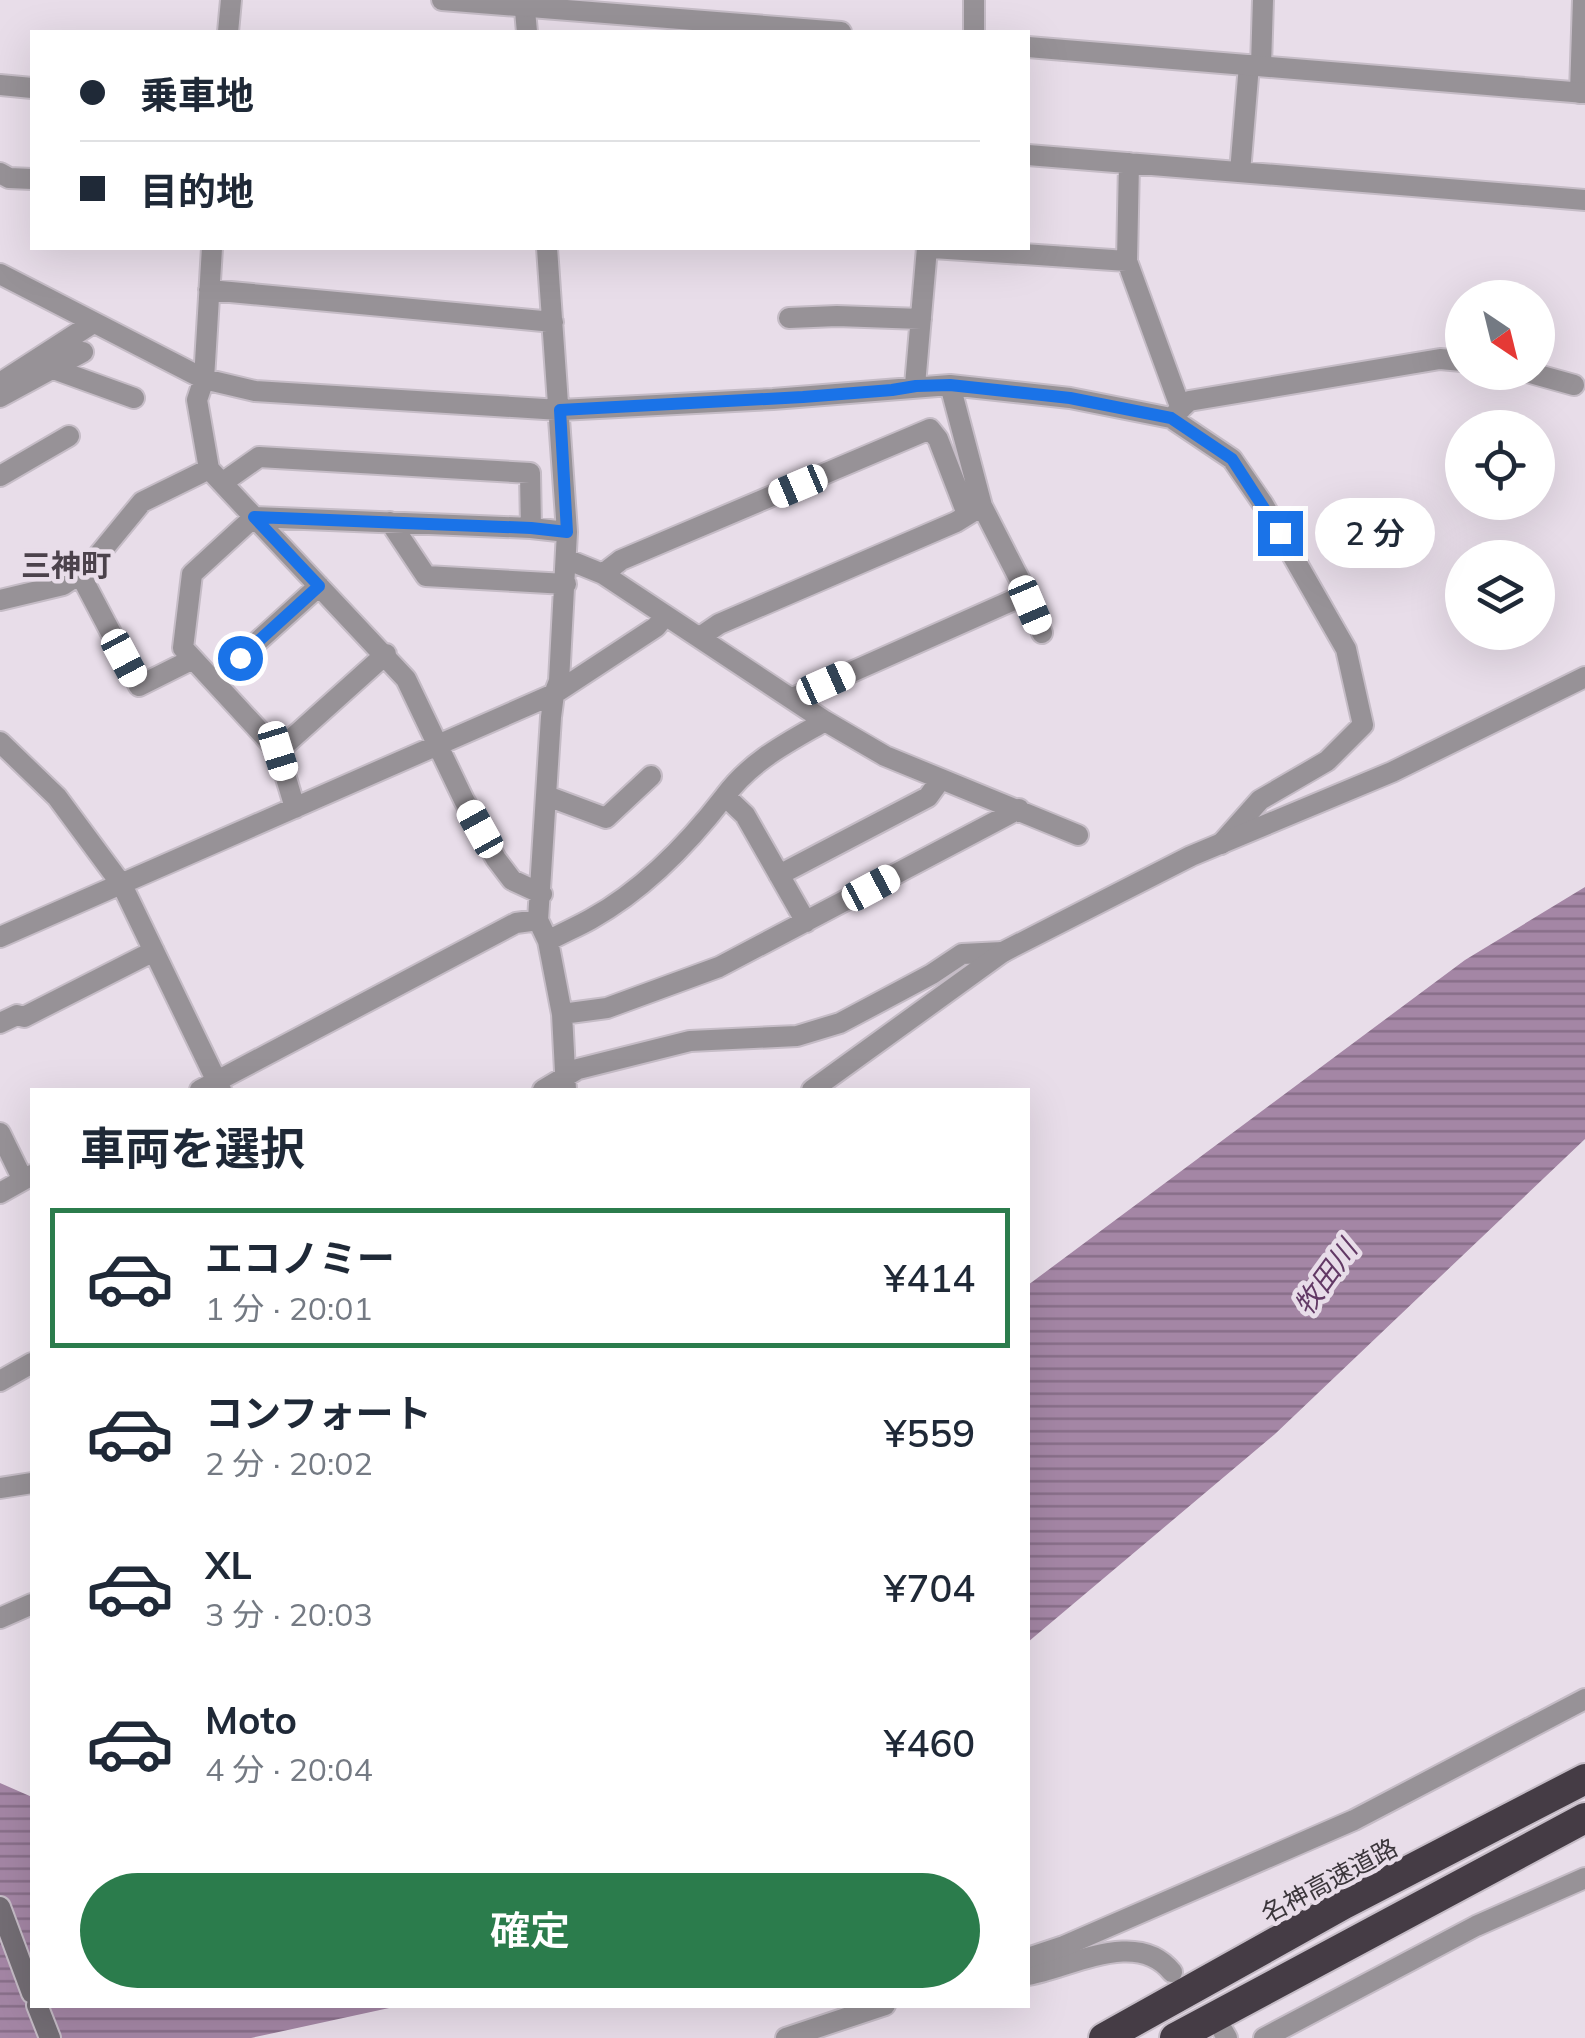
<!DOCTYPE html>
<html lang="ja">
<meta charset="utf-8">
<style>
body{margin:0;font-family:Mulish,"Noto Sans JP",sans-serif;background:#f6f6f7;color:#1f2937;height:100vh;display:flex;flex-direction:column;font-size:38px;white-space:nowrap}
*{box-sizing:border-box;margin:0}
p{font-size:32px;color:#747a83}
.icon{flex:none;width:55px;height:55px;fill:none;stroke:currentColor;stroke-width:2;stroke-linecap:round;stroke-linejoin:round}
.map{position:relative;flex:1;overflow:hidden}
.sheet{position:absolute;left:30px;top:1088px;width:1000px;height:920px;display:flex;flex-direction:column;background:#fff;border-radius:0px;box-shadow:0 10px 40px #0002}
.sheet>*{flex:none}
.banner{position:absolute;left:30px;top:30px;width:1000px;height:220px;border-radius:0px;box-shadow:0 10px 40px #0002;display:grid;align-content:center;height:220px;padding:0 50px;background:#fff}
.needle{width:65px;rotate:145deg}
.controls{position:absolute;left:1445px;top:280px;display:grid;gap:20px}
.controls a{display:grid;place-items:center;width:110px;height:110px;border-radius:50%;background:#fff;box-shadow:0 10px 40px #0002;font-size:50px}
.end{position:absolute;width:45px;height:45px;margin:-22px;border:12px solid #1a73e8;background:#fff;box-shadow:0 0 0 5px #fff}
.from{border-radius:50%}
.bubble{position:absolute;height:70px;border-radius:35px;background:#fff;box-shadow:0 10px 40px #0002;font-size:32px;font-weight:600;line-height:70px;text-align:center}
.car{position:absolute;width:30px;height:60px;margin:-30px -15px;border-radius:12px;box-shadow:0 0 8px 2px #0007;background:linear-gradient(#fff 24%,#345 0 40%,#fff 0 76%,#345 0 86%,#fff 0)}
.banner b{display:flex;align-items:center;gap:35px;height:95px;font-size:38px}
.banner b+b{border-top:2px solid #e0e1e3}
.banner i{width:25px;height:25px;background:#1f2937}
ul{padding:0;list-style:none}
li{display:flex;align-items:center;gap:30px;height:140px;margin:0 20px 15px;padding:0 30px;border:5px solid transparent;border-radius:0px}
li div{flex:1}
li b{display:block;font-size:38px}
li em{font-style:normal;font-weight:600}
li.selected{border-color:#2b7c4c}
li>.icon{width:90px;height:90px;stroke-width:1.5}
h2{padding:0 50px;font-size:45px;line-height:120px}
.button{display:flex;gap:20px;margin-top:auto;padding:20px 50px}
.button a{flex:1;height:115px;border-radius:60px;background:#2b7c4c;color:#fff;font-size:40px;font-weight:600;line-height:115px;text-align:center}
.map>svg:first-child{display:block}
</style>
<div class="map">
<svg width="1585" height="2038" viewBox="0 0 1585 2038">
<defs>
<pattern id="water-rules" width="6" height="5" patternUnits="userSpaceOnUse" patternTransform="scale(2.5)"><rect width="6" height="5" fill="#a486a5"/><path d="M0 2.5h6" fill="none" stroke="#876e88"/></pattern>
</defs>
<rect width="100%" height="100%" fill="#e8dde9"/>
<path fill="url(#water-rules)" d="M 1585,887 L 1585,1139 L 1275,1434 L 1028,1642 L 1028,1285 L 1465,960 Z
M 0,1783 L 32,1797 L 32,2005 L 403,2005 L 251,2038 L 0,2038 Z"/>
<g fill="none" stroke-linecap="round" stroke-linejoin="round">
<g stroke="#c5bcc6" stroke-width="24">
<path id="minor" d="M 524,0 L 527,32
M 228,32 L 231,0
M 1261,66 L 1263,0
M 0,85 L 32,88
M 1580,93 L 1583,0
M 1028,155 L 1585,200
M 1129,163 L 1127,261 L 1181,409
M 1240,172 L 1249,65
M 0,173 L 9,178 L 32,179
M 212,248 L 204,379 L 197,400 L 209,469 L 406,679 L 464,800 L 496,859 L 512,880 L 542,894
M 547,248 L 567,532 L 559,681 L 554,694 L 551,717 L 538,920 L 548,941 L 562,1014 L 566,1090
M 933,248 L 1127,261
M 0,274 L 204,379 L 255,391 L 560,410 L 773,399 L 950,385 L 1070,398 L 1171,418 L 1232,459 L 1263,504 L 1346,649 L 1363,725 L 1327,761 L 1260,800 L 1221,844
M 209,290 L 553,322
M 789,318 L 837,316 L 921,319
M 51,368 L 134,398
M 1527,372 L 1574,385
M 0,383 L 93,323
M 915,385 L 927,248
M 950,385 L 982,506 L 1027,594 L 1042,633
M 0,397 L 83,352
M 1171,418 L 1189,401 L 1440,359 L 1462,361
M 0,476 L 69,436
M 222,483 L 259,457 L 530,473 L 531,528
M 390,522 L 426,576 L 566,584
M 566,559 L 603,574 L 825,721 C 787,743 752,760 725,796
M 80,574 L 139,686 L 193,659
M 603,574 L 621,560 L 930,429 L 938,439 L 967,514
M 0,600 L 63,585 L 87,569 L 142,502 L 209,469
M 700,637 L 719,624 L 956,522 L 982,506
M 214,681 L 319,586
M 793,698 L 1027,594
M 825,721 L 885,756 L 1078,835
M 0,742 L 57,797 L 122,885 L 221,1090
M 278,751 L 386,654
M 547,796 L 606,818 L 651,776
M 295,808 L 278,751 L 183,648 L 192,574 L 254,517 L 531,528 L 567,532
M 779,875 L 928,797 L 941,779
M 0,937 L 554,694 L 656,627 L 665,616
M 548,941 C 562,933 577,927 591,919 C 645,889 688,844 725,796 L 745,815 L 806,922
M 562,1014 L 607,1008 L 719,967 L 1019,809
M 0,1023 L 17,1015 L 24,1017 L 154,951
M 200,1090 L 516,923 L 538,920
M 543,1090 L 578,1069 L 690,1041 L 797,1036 L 840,1023 L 932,974 L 962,954 L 1003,952
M 0,1133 L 23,1180
M 0,1193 L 32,1175
M 0,1381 L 32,1363
M 0,1488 L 32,1483
M 1028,1975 C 1072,1967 1137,1928 1172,1972
M 1223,2031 L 1227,2038
M 1264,2038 L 1476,1926 L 1585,1878"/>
</g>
<g stroke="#c5bcc6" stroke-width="24">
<path id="tertiary" d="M 442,0 L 841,32
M 974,0 L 974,32
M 1028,47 L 1585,93
M 812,1090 L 1003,952 L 1191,856 L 1392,772 L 1585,677
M 0,1618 L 32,1604
M 1028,1958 L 1064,1946 L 1354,1820 L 1585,1699
M 786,2038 L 885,2005"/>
</g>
<g stroke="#c5bcc6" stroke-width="24">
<path id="secondary" d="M 0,1907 L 32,1993
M 37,2005 L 50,2038"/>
</g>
<g stroke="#c5bcc6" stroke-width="34">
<path id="motorway" d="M 1104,2038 L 1344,1904 L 1585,1779
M 1175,2038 L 1585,1818"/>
</g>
<use href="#minor" stroke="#979297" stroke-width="20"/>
<use href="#tertiary" stroke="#979297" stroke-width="20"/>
<use href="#secondary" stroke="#736d74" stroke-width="20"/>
<use href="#motorway" stroke="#453c45" stroke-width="30"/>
</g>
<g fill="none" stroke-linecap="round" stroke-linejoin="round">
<path stroke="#1a73e8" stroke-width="12" d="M 240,658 L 319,586 L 254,517 L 531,528 L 567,532 L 560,410 L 803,397 L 892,390 L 916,386 L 950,385 L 1070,398 L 1171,418 L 1232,459 L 1280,533"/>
</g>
<g text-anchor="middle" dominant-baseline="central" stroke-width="9" stroke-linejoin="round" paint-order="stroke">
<g font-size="25" fill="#3b363b" stroke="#e8dde9">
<text transform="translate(1329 1880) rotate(-28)">名神高速道路</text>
</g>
<g font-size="28" font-style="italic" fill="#623965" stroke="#e8dde9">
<text transform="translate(1325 1277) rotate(-54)">牧田川</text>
</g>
<g font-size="30" font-weight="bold" fill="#4b424b" stroke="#e8dde9">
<text x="66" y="565">三神町</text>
</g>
</g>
</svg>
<div class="controls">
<a><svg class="needle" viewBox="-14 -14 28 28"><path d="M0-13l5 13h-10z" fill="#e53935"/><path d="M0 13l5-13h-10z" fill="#747a83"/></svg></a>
<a><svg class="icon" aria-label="locate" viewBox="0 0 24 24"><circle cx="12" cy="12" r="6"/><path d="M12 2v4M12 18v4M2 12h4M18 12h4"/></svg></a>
<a><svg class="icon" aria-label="layers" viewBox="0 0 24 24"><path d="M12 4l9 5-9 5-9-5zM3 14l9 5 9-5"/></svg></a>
</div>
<i class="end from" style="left:240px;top:658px"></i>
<i class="end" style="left:1280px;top:533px"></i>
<div class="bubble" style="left:1315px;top:498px;width:120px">2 分</div>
<i class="car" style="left:798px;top:486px;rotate:247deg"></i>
<i class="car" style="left:1030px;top:605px;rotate:157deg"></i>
<i class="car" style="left:124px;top:658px;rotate:152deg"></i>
<i class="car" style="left:826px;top:683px;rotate:66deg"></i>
<i class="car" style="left:278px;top:751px;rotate:163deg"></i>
<i class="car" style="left:480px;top:829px;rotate:331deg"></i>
<i class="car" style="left:871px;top:888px;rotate:62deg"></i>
<div class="banner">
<b><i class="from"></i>乗車地</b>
<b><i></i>目的地</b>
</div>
<section class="sheet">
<h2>車両を選択</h2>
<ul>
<li class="selected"><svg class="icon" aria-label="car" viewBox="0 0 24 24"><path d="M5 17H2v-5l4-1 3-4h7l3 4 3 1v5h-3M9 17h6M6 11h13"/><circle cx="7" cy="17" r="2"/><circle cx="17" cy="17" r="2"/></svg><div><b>エコノミー</b><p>1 分 · 20:01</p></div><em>¥414</em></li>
<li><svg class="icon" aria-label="car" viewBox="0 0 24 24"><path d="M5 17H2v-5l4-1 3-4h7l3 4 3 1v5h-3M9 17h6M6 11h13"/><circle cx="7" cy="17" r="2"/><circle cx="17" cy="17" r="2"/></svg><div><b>コンフォート</b><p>2 分 · 20:02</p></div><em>¥559</em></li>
<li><svg class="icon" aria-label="car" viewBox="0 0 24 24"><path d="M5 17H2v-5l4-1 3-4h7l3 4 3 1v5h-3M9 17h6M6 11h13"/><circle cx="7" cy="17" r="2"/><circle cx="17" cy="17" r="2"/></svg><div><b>XL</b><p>3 分 · 20:03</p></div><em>¥704</em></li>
<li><svg class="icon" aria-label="car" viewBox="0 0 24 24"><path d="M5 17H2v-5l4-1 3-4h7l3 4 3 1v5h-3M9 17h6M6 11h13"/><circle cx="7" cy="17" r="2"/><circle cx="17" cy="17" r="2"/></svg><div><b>Moto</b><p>4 分 · 20:04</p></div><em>¥460</em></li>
</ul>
<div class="button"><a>確定</a></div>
</section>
</div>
